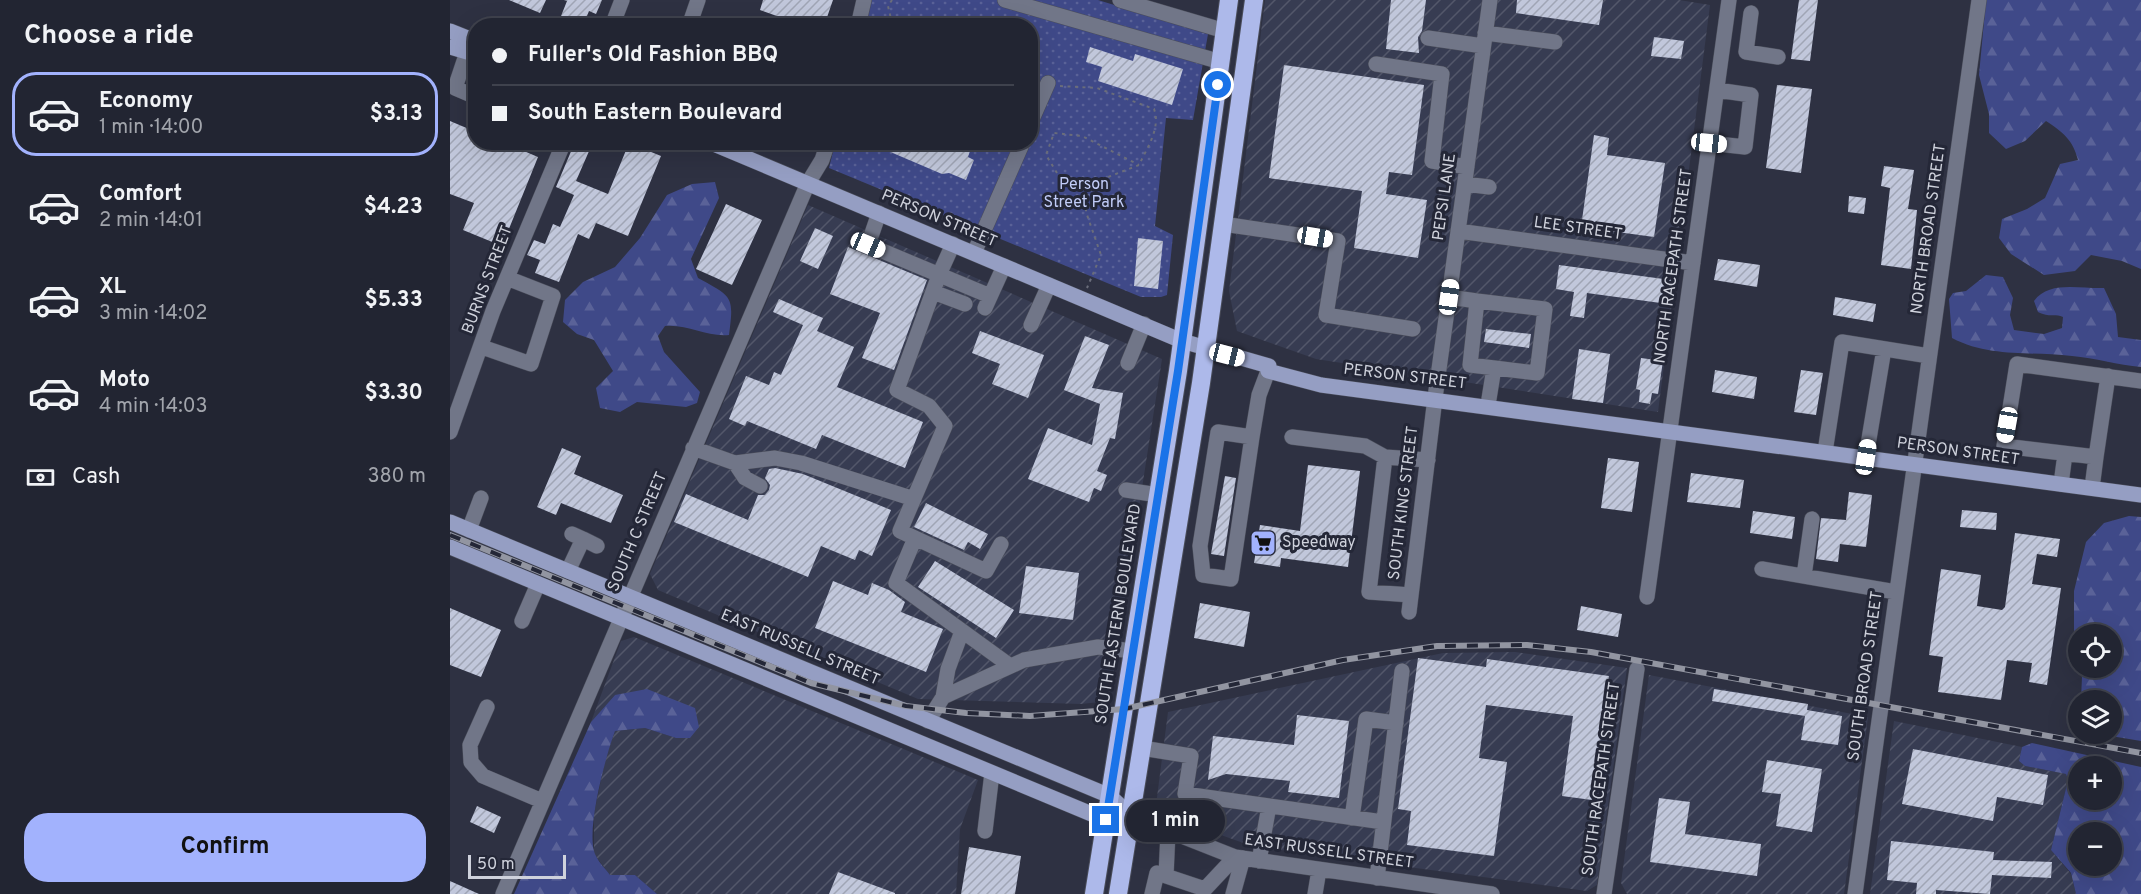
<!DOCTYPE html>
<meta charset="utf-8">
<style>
body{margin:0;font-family:Overpass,sans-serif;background:#2a2d3a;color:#f1f3f6;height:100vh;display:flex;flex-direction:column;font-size:22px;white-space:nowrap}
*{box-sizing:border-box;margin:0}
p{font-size:20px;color:#a2a5ac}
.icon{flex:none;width:33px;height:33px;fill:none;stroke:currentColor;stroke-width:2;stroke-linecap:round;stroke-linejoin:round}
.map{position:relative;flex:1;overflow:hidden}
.panel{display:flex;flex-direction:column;background:#222532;width:450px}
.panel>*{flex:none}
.hud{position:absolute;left:18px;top:18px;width:570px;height:132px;border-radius:24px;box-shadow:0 6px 24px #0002,0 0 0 2px #3f424d;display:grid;align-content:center;height:132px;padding:0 24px;background:#222532}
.controls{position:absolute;left:1618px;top:624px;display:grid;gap:12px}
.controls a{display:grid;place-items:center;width:54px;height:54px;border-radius:50%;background:#222532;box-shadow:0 6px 24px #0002,0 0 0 2px #3f424d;font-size:30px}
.scale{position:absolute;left:18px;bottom:15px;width:98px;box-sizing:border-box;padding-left:6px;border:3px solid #cfd2dc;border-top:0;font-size:16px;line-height:21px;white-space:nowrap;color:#cfd2dc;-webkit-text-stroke:4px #242737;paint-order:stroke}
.end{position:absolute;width:27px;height:27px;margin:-14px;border:8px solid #1a73e8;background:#fff;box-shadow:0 0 0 3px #fff}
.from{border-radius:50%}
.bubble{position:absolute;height:42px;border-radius:21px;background:#222532;box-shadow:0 6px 24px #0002,0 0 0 2px #3f424d;font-size:20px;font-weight:700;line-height:42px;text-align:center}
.car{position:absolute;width:18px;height:36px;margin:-18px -9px;border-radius:8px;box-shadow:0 0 4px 2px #0007;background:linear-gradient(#fff 24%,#345 0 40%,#fff 0 76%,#345 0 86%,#fff 0)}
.hud b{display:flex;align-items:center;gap:21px;height:57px;font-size:22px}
.hud b+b{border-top:2px solid #3f424d}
.hud i{width:15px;height:15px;background:#f1f3f6}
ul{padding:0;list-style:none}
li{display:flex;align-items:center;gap:18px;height:84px;margin:0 12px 9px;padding:0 12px;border:3px solid transparent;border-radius:24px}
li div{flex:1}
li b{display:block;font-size:22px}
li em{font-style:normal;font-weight:700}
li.active{border-color:#a2b2fd}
li>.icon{width:54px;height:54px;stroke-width:1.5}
h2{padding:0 24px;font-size:27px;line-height:72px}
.pay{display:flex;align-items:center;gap:15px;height:66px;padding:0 24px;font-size:22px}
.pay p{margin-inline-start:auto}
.action{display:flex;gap:12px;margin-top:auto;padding:12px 24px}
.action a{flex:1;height:69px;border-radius:24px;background:#a2b2fd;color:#111;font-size:24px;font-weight:700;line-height:69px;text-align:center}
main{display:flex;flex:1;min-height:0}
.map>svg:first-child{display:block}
</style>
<main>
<section class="panel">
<h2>Choose a ride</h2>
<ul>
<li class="active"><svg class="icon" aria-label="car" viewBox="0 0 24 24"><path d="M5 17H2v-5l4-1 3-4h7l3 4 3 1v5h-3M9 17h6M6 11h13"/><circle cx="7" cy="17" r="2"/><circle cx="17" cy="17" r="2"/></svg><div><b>Economy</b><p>1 min · 14:00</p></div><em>$3.13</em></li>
<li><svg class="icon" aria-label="car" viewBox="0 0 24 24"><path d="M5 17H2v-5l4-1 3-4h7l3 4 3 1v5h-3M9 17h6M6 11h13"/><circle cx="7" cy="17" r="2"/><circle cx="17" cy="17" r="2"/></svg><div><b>Comfort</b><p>2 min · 14:01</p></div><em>$4.23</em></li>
<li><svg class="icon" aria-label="car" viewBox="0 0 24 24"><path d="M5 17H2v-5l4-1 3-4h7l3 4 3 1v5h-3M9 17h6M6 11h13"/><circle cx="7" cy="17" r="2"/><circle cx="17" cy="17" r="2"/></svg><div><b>XL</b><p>3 min · 14:02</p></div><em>$5.33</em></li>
<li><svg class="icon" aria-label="car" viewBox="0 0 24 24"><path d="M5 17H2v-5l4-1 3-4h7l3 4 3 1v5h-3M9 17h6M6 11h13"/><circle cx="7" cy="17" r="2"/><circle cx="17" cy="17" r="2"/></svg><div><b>Moto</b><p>4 min · 14:03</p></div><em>$3.30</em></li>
</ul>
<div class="pay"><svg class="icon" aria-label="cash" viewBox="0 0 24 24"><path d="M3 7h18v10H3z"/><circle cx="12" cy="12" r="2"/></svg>Cash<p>380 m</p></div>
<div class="action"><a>Confirm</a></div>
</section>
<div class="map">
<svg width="1691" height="894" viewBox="0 0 1691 894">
<defs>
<pattern id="industrial-furrows" width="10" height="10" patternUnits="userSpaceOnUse" patternTransform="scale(1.5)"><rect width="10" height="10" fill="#373c52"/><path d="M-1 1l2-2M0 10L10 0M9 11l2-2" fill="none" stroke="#53576a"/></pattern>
<pattern id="forest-firs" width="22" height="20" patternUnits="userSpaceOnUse" patternTransform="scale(1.5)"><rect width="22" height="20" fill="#3f4988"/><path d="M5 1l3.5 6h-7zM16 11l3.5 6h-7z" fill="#5a6298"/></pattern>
<pattern id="park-dots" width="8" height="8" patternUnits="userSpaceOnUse" patternTransform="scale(1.5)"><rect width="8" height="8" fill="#3f4988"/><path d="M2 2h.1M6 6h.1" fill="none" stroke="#5a6298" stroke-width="1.8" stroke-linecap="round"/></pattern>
<pattern id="building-hatch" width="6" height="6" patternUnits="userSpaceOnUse" patternTransform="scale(1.5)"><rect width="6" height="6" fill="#c1c7db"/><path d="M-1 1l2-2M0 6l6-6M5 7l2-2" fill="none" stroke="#a0a5b5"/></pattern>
</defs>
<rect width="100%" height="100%" fill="#2e3142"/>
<path fill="url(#industrial-furrows)" d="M 815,0 L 1229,0 L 1260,5 L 1208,412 L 866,359 L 787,331 L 779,291 Z
M 358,205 L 712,359 L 659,701 L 631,704 L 468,699 L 208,590 L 200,574 Z
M 184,637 L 528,780 L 510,829 L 506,894 L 207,894 L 185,875 L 160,875 L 144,854 L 144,814 L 156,756 L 165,731 L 195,728 L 226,738 L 165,695 L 141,722 L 171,641 Z
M 1065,652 L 1177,668 L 1147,885 L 1137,891 L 802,846 L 717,816 L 706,805 L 718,712 L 993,653 Z
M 1199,675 L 1418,717 L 1394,894 L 1177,894 L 1171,883 Z
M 1444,721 L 1572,747 L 1569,761 L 1575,766 L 1616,774 L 1618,780 L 1601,850 L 1621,874 L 1626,894 L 1420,894 Z"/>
<path fill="url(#forest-firs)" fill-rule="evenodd" d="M 1536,0 L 1691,0 L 1691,269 L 1672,261 L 1641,255 L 1625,271 L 1594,275 L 1561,254 L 1549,238 L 1552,219 L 1577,209 L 1595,198 L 1610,164 L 1628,160 C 1623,140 1613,132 1596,121 L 1575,141 L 1556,149 L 1539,133 L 1539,114 L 1529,75 Z
M 265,182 L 269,198 L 241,259 L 248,278 C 283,297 284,296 279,335 C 256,337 238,324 215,326 L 208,336 L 214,352 L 250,392 L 247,403 L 236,407 L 187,402 L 170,412 L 150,408 L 146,388 L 163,371 L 144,340 L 127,334 L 113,322 L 115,300 L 133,282 L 165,267 L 190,238 L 217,195 L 242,184 Z
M 1536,275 L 1553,277 L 1563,298 L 1560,315 L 1564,330 L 1594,334 L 1612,328 L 1613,317 C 1604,313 1600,318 1588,312 L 1584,301 C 1599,280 1630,289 1654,288 L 1666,314 L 1668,337 L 1691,340 L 1691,367 C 1668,365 1645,358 1622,356 C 1581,351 1540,358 1502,338 L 1499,299 L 1503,293 L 1516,291 Z
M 1679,516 L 1691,517 L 1691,741 L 1649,734 L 1662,734 L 1662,700 L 1631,700 L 1632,677 L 1629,668 L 1662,668 L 1662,634 L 1629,634 L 1629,667 L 1624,647 L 1624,591 L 1636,542 L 1654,523 Z
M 197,689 L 245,708 L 249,727 L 240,738 L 226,738 L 195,728 L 165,731 C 156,755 134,835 146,856 C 149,863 156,869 160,875 L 185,875 L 207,894 L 64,894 L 141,722 L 165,695 Z
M 1582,743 L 1691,767 L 1691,894 L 1626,894 L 1621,873 L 1601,850 L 1618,780 L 1616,774 L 1575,766 L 1569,761 L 1572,747 ZM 1662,766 L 1662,800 L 1629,800 L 1629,766 ZM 1662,832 L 1662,866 L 1629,866 L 1629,832 Z"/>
<path fill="url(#park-dots)" d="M 419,0 L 648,0 L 758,34 L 743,120 L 716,118 L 705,226 L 723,235 L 717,295 L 711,297 L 691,297 L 379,168 L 385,143 L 580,142 L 580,26 L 413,25 Z"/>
<path fill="url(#building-hatch)" d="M 59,0 L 96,0 L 90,13 Z
M 114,0 L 152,0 L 146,14 L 139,11 L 133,26 L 107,26 L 117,1 Z
M 313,0 L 383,0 L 374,26 L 355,26 L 310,10 Z
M 941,0 L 976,0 L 972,31 L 968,37 L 969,53 L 936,49 Z
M 1067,0 L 1153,0 L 1149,25 L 1066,13 Z
M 1349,0 L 1368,0 L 1360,61 L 1341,59 Z
M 1204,37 L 1234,41 L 1231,59 L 1201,56 Z
M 640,47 L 683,61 L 685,54 L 733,69 L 722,105 L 648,81 L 652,67 L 636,62 Z
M 834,65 L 974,85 L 962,175 L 939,172 L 936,194 L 977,200 L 968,258 L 904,248 L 912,191 L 819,178 Z
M 1327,85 L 1362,89 L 1351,173 L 1316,168 Z
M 0,121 L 26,132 L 26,142 L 53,142 L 88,157 L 52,246 L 13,230 L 24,203 L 0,194 Z
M 1144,135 L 1159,138 L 1157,155 L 1215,163 L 1204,237 L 1131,227 Z
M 125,142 L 143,142 L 126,181 L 158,194 L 179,143 L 211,156 L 178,236 L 146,223 L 139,239 L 128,234 L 109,282 L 85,273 L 90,260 L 77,255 L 84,240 L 95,244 L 103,224 L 110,227 L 124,195 L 106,187 Z
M 417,142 L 523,142 L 518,157 L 524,160 L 516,180 L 499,173 L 492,174 Z
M 1434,166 L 1464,170 L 1458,209 L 1467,210 L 1461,269 L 1431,265 L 1440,188 L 1431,186 Z
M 1399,196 L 1416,198 L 1414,214 L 1398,212 Z
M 276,204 L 312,220 L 282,285 L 246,269 Z
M 365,228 L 383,236 L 368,269 L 350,261 Z
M 688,238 L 713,241 L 708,289 L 684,286 Z
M 398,247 L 477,280 L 444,370 L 412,358 L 430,313 L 380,294 Z
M 1268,259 L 1310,265 L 1307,287 L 1264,280 Z
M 1109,265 L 1221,280 L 1218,304 L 1137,293 L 1134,318 L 1120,316 L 1124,292 L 1106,289 Z
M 1385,297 L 1426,304 L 1423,322 L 1383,315 Z
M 329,299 L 373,318 L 367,331 L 404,347 L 387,387 L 473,422 L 455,468 L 372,435 L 366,449 L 297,421 L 295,426 L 279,419 L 296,376 L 319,385 L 324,372 L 331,375 L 353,325 L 323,312 Z
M 1036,329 L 1081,334 L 1079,348 L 1034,342 Z
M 530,331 L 594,355 L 578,398 L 542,384 L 550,364 L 522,353 Z
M 635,336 L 659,345 L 642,388 L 673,393 L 665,439 L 660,438 L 647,471 L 657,475 L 651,491 L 644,488 L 639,502 L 578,479 L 598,428 L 642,445 L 650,404 L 614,390 Z
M 1129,349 L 1160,354 L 1153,403 L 1122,399 Z
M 1191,358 L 1213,361 L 1208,394 L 1202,393 L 1200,404 L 1189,402 L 1190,390 L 1186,389 Z
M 1265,370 L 1307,377 L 1304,399 L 1262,392 Z
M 1351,370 L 1373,373 L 1366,415 L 1344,412 Z
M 112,448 L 131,456 L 124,474 L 173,495 L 161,523 L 111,503 L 106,515 L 87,507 Z
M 1158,458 L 1189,462 L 1182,512 L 1151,508 Z
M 858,465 L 910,471 L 898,567 L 831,558 L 830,567 L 804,563 L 810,525 L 850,531 Z
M 325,468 L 353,474 L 441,510 L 422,556 L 409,550 L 405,560 L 371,546 L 358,577 L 224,522 L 236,494 L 298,520 L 308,495 L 315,495 L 319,490 L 320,485 L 315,478 L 319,469 Z
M 1241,473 L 1294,480 L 1290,508 L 1237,502 Z
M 775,476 L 786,478 L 774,556 L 761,554 Z
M 1399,492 L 1422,495 L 1416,547 L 1390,544 L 1388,562 L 1366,559 L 1371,518 L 1396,520 Z
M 476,503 L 538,534 L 530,549 L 518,542 L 514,550 L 464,527 Z
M 1512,510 L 1547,513 L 1546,530 L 1510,527 Z
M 1303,511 L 1345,517 L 1342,539 L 1300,533 Z
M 1565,533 L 1610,539 L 1607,557 L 1587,554 L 1582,584 L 1611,588 L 1597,685 L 1579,682 L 1582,663 L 1557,660 L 1551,700 L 1488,692 L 1493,657 L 1479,655 L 1491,569 L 1531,575 L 1527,606 L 1552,610 L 1555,607 Z
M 485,561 L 564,610 L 546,638 L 468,587 Z
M 576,566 L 629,573 L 623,620 L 569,613 Z
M 383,581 L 418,595 L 422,583 L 439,590 L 455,602 L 451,612 L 493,629 L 476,672 L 365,628 Z
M 750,603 L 800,612 L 794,647 L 744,638 Z
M 1131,606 L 1172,614 L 1168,637 L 1127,630 Z
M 0,608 L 51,630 L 31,677 L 0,665 Z
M 968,658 L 1036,667 L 1037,659 L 1159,676 L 1142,800 L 1112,796 L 1123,716 L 1036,705 L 1029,758 L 1057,762 L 1044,856 L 957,845 L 961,811 L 948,809 Z
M 1264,689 L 1358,704 L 1357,710 L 1392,716 L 1388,745 L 1351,740 L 1355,716 L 1262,701 Z
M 847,715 L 899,721 L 889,798 L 838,792 L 840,781 L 776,774 L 758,780 L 763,736 L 844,745 Z
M 1463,749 L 1598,775 L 1593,805 L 1547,797 L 1543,821 L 1452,804 Z
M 1317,760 L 1372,769 L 1362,832 L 1326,826 L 1331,794 L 1312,792 Z
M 1209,798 L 1240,802 L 1235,834 L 1311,844 L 1307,876 L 1200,862 Z
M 27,806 L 51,817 L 44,833 L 20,822 Z
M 1441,841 L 1544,852 L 1543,860 L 1602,862 L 1601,878 L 1542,875 L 1540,894 L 1486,890 L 1486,894 L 1466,894 L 1467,883 L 1437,880 Z
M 519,847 L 571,856 L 565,894 L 511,894 Z
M 388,872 L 445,893 L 445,894 L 379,894 Z
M 0,881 L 29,894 L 0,894 Z"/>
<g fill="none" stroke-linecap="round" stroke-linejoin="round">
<g stroke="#4a4d5a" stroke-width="16">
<path id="minor" d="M 555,0 L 771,62
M 670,0 L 775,31
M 1301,13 L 1296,52 L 1328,57
M 162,26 L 172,0
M 239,26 L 248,0
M 408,26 L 414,0
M 1035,33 L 1105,42
M 978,38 L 1033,46
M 17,52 L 5,88 L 26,97
M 926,64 L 992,74 L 982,161 L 1017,167
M 580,124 L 598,83
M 1259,143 L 1295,147 L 1301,95 L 1267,90
M 1015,184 L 1039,187
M 429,213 L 418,245 L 540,296
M 773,224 L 888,241 L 876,315 L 963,329
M 1008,231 L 1243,263
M 524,253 L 573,142
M 483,292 L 515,304
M 999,297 L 1027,301
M 1027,301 L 1095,309 L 1087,373 L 1020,365 Z
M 535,308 L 554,266
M 581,325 L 599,285
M 32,347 L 81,364 L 103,296 L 57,278
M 678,363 L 694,324
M 1658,376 L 1646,457 L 1554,446 L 1567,364 L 1691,381
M 1038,405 L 1044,368
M 0,432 L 43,311 L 114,142
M 768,432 L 802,437 L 781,579 L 753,575 L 750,546 Z
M 802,437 L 809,395 L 818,371
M 842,437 L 915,446 L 935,457
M 243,448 L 285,463 L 325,458 L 351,463 L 464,499
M 1375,452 L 1392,342 L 1479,356
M 1416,457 L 1434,349
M 285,463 L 295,478 L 310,486
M 1611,484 L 1615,454
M 1642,488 L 1646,457
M 676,490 L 708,495
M 19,530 L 31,498
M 465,538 L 450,531 L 495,426 L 479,406 L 447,390 L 489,275 L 503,244
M 133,539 L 147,546
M 551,544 L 536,571 L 465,538 L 446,583 L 559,665
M 1312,569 L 1446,592
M 118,571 L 133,539 L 122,534
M 1354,576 L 1362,519
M 961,595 L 919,592 L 935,457 L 978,460
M 1197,597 L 1279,0
M 959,612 L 985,398 L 1040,0
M 72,621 L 88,584
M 493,697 L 498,669 L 512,631
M 37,707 L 20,745 L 21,762 L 33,776 L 92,801
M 478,721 L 493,697 L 574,660 L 648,647 L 683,651
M 692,748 L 741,756 L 735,794 L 933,822
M 681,816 L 785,857 L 1042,894
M 902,818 L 916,719 L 946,723
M 535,831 L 542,773
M 809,861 L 819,806
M 716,876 L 718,832
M 927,878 L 952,671
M 53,894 L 358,183 L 372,160 L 378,142
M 702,894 L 707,873 L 755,889 L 785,857
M 783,894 L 793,858
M 865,894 L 869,870
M 1154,894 L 1187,669
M 1405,894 L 1529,0"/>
</g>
<g stroke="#4a4d5a" stroke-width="16">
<path id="major" d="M 0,31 L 20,39 L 26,48
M 0,47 L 17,52 L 25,48
M 259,142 L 732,341 L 819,366 L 818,371 L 871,385 L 1691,495
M 0,522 L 660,796 L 681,816
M 0,547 L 656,820 L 681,816"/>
</g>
<g stroke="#4a4d5a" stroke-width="20">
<path id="highway" d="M 644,894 L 728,371 L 779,0
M 668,894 L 751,383 L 804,0"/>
</g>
<path stroke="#6a6d7b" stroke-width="2" stroke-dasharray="3 4.5" stroke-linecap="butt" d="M 442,0 L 438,6 L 441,19 L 447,26
M 610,86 L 647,88 L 704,109 C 711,128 697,148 689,165 L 653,179 L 636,196 L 636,212 L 651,255 L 637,288
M 607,173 L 596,155 L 604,133 L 632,136 L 689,165"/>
<use href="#minor" stroke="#717688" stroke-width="15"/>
<use href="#major" stroke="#959ec3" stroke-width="15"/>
<use href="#highway" stroke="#adb9ea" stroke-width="18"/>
<g stroke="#9295a1" stroke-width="6">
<path id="rail" d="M 0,535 L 361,683 L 456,706 L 516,713 L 580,716 L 674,709 L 893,660 L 987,646 L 1077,645 L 1141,652 L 1691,753"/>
</g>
<use href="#rail" stroke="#242737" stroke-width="4" stroke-dasharray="11" stroke-linecap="butt"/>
</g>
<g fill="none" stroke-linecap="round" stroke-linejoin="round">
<path stroke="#1a73e8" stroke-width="8" d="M 656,820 L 728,371 L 768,85"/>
</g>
<defs>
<g id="supermarket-square" transform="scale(1.35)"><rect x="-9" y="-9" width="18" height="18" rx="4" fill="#a2b2fd" stroke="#242737"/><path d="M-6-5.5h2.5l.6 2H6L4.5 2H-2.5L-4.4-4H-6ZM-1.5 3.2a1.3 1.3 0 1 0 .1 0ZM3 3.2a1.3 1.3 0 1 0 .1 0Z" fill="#111"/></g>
</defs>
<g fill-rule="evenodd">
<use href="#supermarket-square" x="813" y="543"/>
</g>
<g text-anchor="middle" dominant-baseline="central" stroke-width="6" stroke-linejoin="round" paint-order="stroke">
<g font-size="16" fill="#c2cdf8" stroke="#242737">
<text x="634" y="185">Person<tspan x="634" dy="18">Street Park</tspan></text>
</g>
<g font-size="16" fill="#cfd2dc" stroke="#242737">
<text transform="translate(995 197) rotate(-82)">PEPSI LANE</text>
<text transform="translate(489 219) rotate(23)">PERSON STREET</text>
<text transform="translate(1128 229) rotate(8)">LEE STREET</text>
<text transform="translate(1479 229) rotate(-82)">NORTH BROAD STREET</text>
<text transform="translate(1224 266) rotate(-82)">NORTH RACEPATH STREET</text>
<text transform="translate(38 280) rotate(-69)">BURNS STREET</text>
<text transform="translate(955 377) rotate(7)">PERSON STREET</text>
<text transform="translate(1508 452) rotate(8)">PERSON STREET</text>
<text transform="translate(954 503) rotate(-83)">SOUTH KING STREET</text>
<text transform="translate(188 532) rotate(-67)">SOUTH C STREET</text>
<text transform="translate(669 614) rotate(-81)">SOUTH EASTERN BOULEVARD</text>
<text transform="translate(350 648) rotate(23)">EAST RUSSELL STREET</text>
<text transform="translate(1416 676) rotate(-82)">SOUTH BROAD STREET</text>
<text transform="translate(1152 779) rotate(-82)">SOUTH RACEPATH STREET</text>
<text transform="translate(879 852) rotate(8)">EAST RUSSELL STREET</text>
</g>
<g font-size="16" fill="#cfd2dc" stroke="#242737" text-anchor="start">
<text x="832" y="543">Speedway</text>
</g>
</g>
</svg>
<div class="controls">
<a><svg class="icon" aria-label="locate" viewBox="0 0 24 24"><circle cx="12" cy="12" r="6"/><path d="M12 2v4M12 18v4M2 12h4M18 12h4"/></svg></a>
<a><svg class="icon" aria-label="layers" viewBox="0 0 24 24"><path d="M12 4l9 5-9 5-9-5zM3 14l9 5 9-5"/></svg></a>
<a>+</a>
<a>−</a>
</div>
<div class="scale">50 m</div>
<i class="end from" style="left:768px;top:85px"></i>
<i class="end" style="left:656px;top:820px"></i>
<div class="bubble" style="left:676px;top:800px;width:99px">1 min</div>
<i class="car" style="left:1259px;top:143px;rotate:96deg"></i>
<i class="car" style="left:865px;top:237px;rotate:99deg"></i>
<i class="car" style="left:418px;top:245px;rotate:113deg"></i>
<i class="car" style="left:999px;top:297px;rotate:8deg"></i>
<i class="car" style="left:777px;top:355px;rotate:104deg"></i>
<i class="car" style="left:1557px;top:425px;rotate:190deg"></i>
<i class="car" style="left:1416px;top:457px;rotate:9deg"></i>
<div class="hud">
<b><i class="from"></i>Fuller's Old Fashion BBQ</b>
<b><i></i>South Eastern Boulevard</b>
</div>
</div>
</main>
